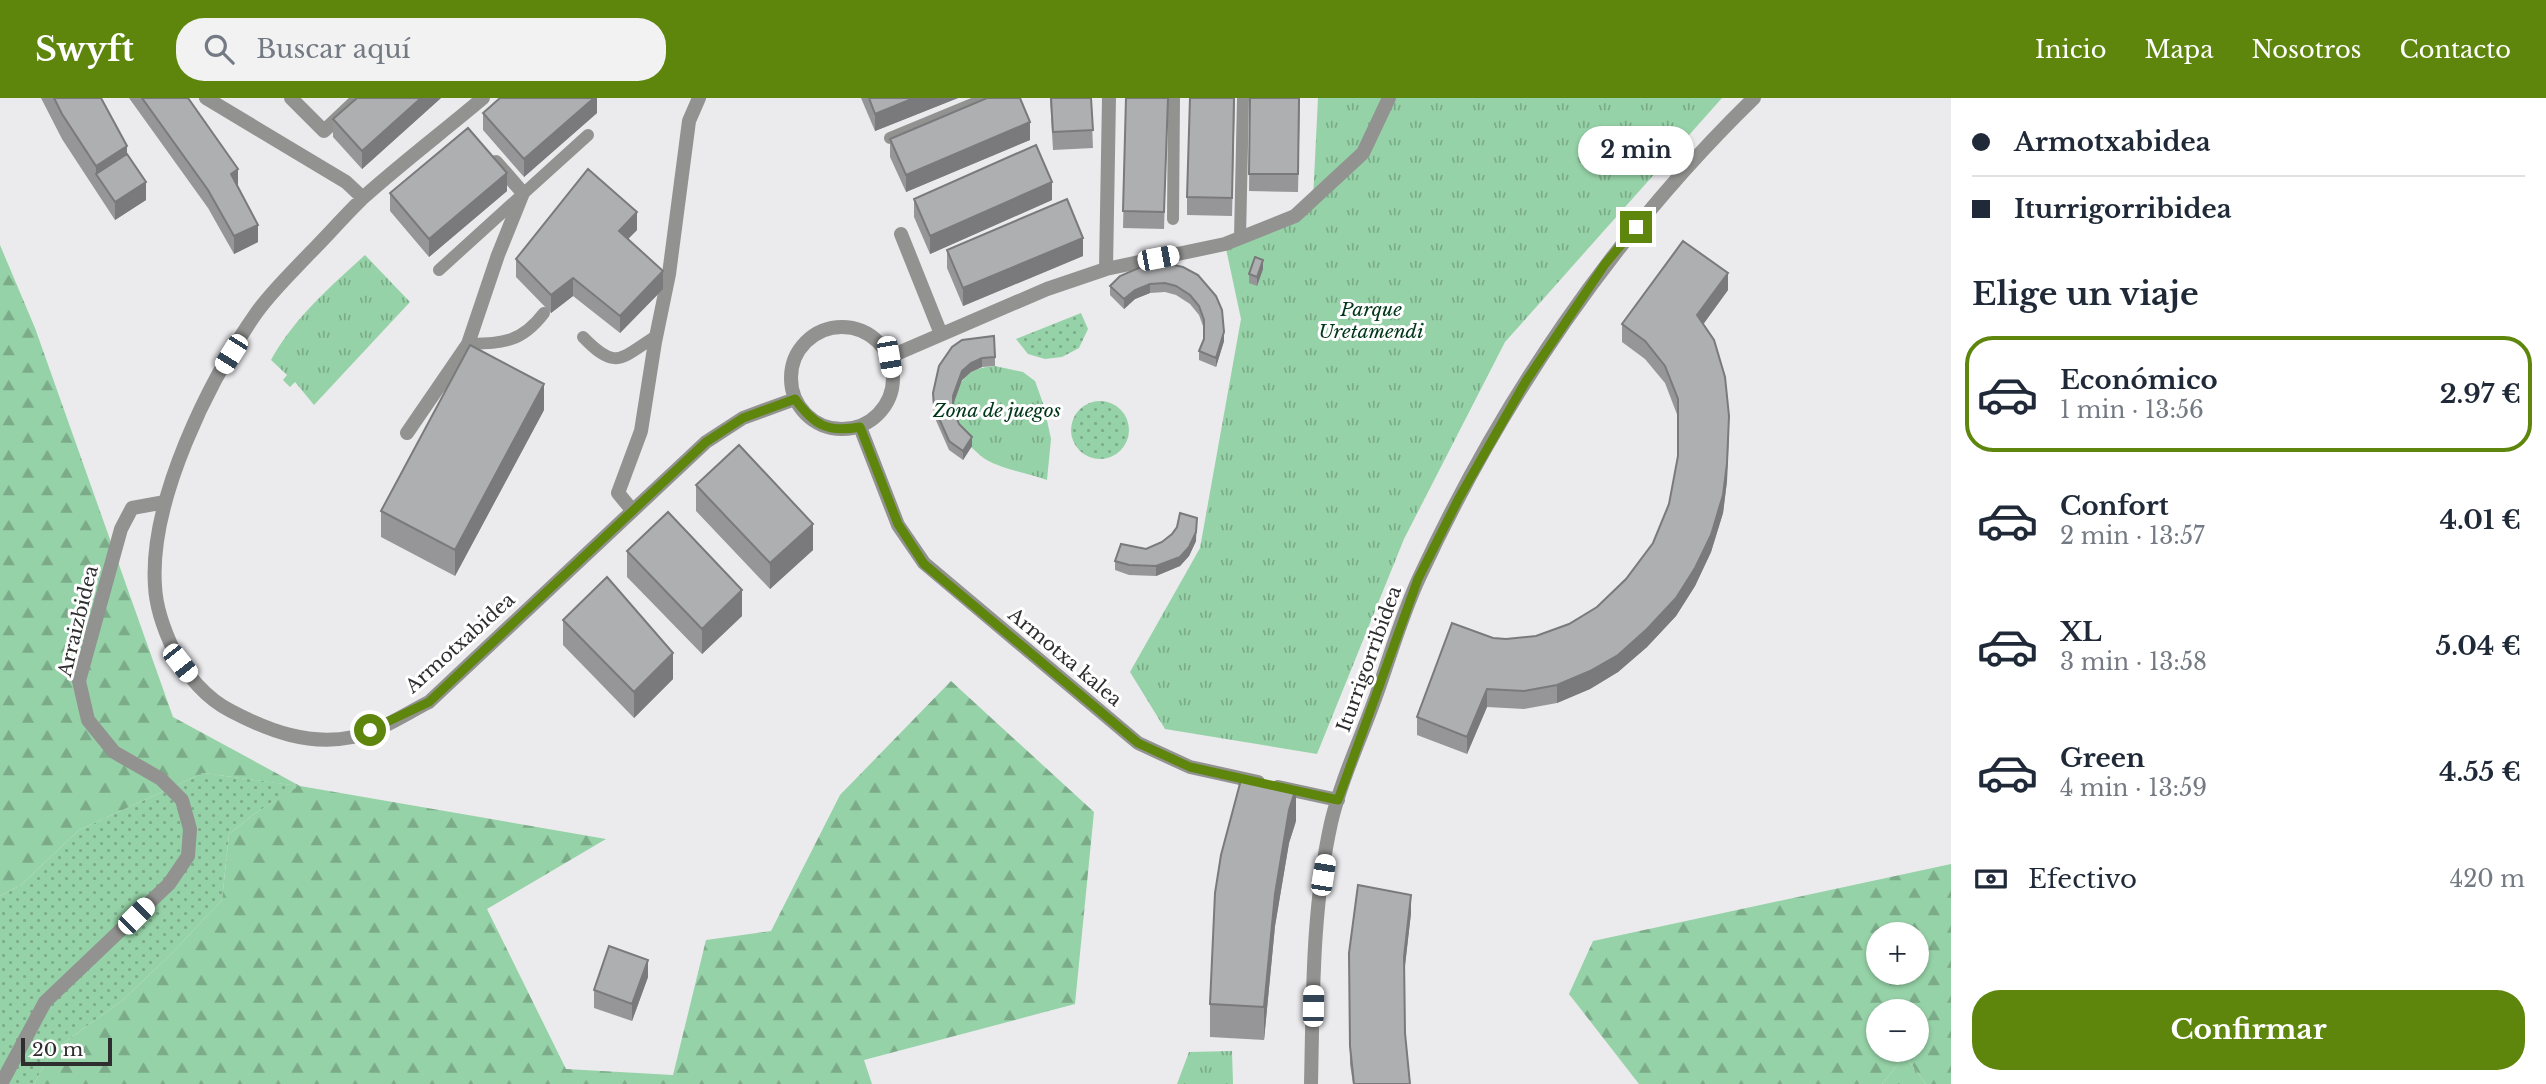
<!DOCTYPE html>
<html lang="es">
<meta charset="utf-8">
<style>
body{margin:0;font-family:"Libre Baskerville",serif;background:#f2f2f3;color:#1f2937;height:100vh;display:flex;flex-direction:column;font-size:26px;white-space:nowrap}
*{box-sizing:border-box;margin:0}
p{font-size:23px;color:#747a83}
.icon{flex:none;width:38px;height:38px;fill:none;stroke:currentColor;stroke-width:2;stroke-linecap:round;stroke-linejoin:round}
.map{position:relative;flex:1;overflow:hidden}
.drawer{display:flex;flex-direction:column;background:#fff;width:595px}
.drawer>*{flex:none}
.hud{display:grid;align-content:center;height:154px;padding:0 21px;background:#fff}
.tools{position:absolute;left:1866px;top:824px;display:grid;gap:14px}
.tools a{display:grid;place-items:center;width:63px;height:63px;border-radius:50%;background:#fff;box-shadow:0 2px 5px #0004;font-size:35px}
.scale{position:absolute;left:21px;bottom:18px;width:91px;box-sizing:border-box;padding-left:7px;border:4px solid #2e2e2f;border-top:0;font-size:19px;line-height:24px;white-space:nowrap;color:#2e2e2f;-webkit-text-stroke:5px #fff;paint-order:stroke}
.end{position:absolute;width:32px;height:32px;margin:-16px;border:9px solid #5e860d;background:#fff;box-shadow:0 0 0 4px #fff}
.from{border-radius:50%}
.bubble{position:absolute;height:49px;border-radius:24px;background:#fff;box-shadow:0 2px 5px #0004;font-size:23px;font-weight:800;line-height:49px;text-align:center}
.car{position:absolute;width:21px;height:42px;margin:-21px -10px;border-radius:9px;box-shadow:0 0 5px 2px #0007;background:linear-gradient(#fff 24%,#345 0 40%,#fff 0 76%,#345 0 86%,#fff 0)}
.hud b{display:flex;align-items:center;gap:24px;height:66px;font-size:26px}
.hud b+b{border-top:2px solid #e0e1e3}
.hud i{width:18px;height:18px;background:#1f2937}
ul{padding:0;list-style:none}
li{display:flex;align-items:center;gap:21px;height:116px;margin:0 14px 10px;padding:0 7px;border:4px solid transparent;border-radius:28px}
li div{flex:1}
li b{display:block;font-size:26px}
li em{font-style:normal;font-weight:800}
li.on{border-color:#5e860d}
li>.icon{width:63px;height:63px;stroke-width:1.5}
h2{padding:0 21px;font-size:32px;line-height:84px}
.pay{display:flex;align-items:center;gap:18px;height:77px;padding:0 21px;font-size:26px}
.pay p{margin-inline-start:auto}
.cta{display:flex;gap:14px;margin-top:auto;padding:14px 21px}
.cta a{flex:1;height:80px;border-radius:28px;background:#5e860d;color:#fff;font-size:28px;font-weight:800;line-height:80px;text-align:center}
header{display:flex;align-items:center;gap:42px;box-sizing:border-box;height:98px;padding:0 35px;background:#5e860d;color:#fff}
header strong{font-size:33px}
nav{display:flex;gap:38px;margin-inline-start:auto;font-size:24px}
.search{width:490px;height:63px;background:#f2f2f3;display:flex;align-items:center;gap:18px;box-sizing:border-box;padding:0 24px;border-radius:28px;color:#747a83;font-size:26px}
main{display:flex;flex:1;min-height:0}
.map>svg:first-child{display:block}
</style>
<header>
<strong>Swyft</strong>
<div class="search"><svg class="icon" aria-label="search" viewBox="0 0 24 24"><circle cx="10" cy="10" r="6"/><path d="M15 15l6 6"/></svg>Buscar aquí</div>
<nav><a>Inicio</a><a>Mapa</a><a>Nosotros</a><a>Contacto</a></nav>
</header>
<main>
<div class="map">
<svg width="1951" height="986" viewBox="0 0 1951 986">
<defs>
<pattern id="grass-dots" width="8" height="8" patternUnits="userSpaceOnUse" patternTransform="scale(1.75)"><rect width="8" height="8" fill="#96d2a7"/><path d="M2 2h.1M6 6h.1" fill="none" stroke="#7bab88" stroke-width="1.8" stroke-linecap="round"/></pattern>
<pattern id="forest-firs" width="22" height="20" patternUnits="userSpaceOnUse" patternTransform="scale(1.75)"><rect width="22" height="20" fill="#96d2a7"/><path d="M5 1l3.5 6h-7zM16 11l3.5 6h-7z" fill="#7bab88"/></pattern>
<pattern id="park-tufts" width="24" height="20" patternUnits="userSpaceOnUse" patternTransform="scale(1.75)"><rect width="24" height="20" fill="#96d2a7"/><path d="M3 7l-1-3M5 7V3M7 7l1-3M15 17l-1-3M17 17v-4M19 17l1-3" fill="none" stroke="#7bab88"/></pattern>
</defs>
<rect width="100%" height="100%" fill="#ebebee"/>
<path fill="url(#grass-dots)" d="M 1081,215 L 1088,231 L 1079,250 L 1062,259 L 1045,261 L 1028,256 L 1016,241 Z
M1071 332a29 29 0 1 1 58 0a29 29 0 1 1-58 0Z
M 203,675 L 300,688 L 254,716 L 229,736 L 222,802 L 171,856 L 123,902 L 51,954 L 34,986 L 0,986 L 0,798 L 21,787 L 79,732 Z"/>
<path fill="url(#forest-firs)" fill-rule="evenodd" d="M 0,147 L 35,230 L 173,619 L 300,688 L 606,741 L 487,811 L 566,971 L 673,977 L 706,842 L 771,833 L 840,697 L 951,583 L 1094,714 L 1075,906 L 864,962 L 872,986 L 34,986 L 51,954 L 123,902 L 171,856 L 222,802 L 229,736 L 254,716 L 299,688 L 203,675 L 79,732 L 21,787 L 0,798 Z
M 1951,766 L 1951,986 L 1926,986 L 1905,958 L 1882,986 L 1639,986 L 1569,896 L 1593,843 ZM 1878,836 L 1916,836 L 1916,875 L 1878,875 ZM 1878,914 L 1916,914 L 1916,952 L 1878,952 Z"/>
<path fill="url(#park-tufts)" d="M 1318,0 L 1722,0 L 1505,244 L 1404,441 L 1317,656 L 1165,631 L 1130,574 L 1200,450 L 1241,221 L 1225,146 L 1313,101 Z
M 365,157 L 410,204 L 314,307 L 295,284 L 290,289 L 283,282 L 287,277 L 271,262 C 294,220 330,189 365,157 Z
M 995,268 L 1023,274 L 1035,283 L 1044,308 L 1051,341 L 1047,382 C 1028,375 995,370 981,358 C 974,352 963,342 959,334 C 948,317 953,287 970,275 C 977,270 986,269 995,268 Z
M 1232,953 L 1233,986 L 1177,986 L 1189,954 Z
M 1905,958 L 1926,986 L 1882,986 Z"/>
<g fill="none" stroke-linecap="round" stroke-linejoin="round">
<path stroke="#929291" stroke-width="12" d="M 890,40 L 987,0
M 1173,121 L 1174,0
M 1240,140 L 1243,0
M 439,172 L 588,37
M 583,239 C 616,273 620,261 656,238
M 468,246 C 503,245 521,245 544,215"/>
<path stroke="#929291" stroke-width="14" d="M 206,0 L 346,84 L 363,100
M 291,0 L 324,33 L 359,0
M 483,0 C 444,33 403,64 365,98 C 346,116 328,137 310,155 C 292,174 272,193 257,214 C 209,282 149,403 155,488 C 156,511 164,532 174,553 C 186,577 207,601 231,613 C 269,633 309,648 353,639 C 379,634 405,616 429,604 L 706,344 L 743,320 L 795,301
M 901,136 L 941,236
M 1106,171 L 1109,0
M791 280a51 51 0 1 1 102 0a51 51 0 1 1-102 0Z
M 889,259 L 1047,191 L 1106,171 L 1225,146 L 1295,118 L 1363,55 L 1389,0
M 860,329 L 898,427 L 924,465 L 1138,645 L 1190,669 L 1258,684
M 407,335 L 468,246 L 498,157 L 523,95 L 496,64
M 632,412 L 618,395 L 641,333 L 655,244 L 669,176 L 689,23 L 699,0
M 1278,689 L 1338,702
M 1,986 L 45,904 L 169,786 L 188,758 L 190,731 L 182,702 L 161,681 L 114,654 L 88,622 L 79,583 L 121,431 L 132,410 L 165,404
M 1311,986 C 1313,898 1312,811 1331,725 C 1341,682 1361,640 1376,598 C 1390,559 1402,516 1420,478 C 1502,301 1614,136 1754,0"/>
</g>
<path fill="#969698" d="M 41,0 L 101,0 L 127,56 L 146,102 L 115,122 L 62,41 Z
M 129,0 L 188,0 L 238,88 L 258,144 L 234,156 L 208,110 Z
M 357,0 L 441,0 L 362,71 L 333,39 L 333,21 Z
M 597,0 L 597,15 L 524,79 L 483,32 L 483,15 Z
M 861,0 L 958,0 L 875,33 Z
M 1050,0 L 1091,0 L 1093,50 L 1053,52 Z
M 1126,0 L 1168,0 L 1164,131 L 1123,130 Z
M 1235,0 L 1232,118 L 1187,117 L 1187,99 Z
M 1250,0 L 1300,0 L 1298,94 L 1249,93 Z
M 890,41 L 1030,42 L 906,94 L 890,59 Z
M 507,93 L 429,159 L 390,113 L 390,95 Z
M 914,101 L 1052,102 L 930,156 L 914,119 Z
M 637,132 L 628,141 L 663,191 L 620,235 L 573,198 L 551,215 L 516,179 L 516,161 Z
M 947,152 L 1083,158 L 963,208 L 947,170 Z
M 1183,169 L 1224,243 L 1216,269 L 1199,262 L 1199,253 L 1204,241 L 1204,231 L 1199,217 L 1190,206 L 1176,197 L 1165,194 L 1150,195 L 1135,201 L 1124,211 L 1110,197 L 1110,188 Z
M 1263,171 L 1257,188 L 1249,185 L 1249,176 Z
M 1728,192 L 1703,226 L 1729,336 L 1727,383 L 1723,415 L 1711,454 L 1695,488 L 1676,518 L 1647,549 L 1618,574 L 1590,591 L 1557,605 L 1524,611 L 1487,609 L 1467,656 L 1417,637 L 1417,619 L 1493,540 L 1506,541 L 1536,538 L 1569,526 L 1597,509 L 1626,481 L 1653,445 L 1669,406 L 1678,358 L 1678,319 L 1665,285 L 1645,261 L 1622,244 L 1622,226 Z
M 962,242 L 995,259 L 995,268 L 982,269 L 971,274 L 962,282 L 953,307 L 959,326 L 972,348 L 963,362 L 949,352 L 934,318 L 933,304 L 933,295 Z
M 544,312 L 455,478 L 381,439 L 381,413 Z
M 696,387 L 813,452 L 770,491 L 696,413 Z
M 1196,443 L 1189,458 L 1180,468 L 1156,478 L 1129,477 L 1115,472 L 1115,463 L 1146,451 Z
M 627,453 L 742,518 L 702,556 L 627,479 Z
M 563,522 L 673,581 L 634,620 L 563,547 Z
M 1296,723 L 1289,745 L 1275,828 L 1264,942 L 1210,939 L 1210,906 Z
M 1411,815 L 1404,875 L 1405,935 L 1410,986 L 1353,986 L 1350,966 L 1349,855 Z
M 648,879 L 632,923 L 594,910 L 594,892 Z"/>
<path fill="#7a7a7c" d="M 421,0 L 441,0 L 362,71 L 362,53 Z
M 594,0 L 597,0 L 597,15 L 524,79 L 524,61 Z
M 914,0 L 958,0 L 875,33 L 875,16 Z
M 1030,24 L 1030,42 L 906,94 L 906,77 Z
M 127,48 L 127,73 L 96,76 L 96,94 L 96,68 Z
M 238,71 L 238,88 L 231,94 L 231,76 Z
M 507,75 L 507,93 L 429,159 L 429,141 Z
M 146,84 L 146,102 L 115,122 L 115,104 Z
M 1052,84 L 1052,102 L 930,156 L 930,138 Z
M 637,114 L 637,132 L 619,150 L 619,133 Z
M 258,127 L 258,144 L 234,156 L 234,138 Z
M 1083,140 L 1083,158 L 963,208 L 963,190 Z
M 1263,162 L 1263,171 L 1257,188 L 1257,179 Z
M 663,173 L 663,191 L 620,235 L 620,218 Z
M 1728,175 L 1728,192 L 1697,235 L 1697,217 Z
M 573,180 L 573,198 L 551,215 L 551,197 Z
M 1150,186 L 1150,195 L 1135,201 L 1124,211 L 1124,201 L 1135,192 Z
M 1224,234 L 1224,243 L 1216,269 L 1216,260 Z
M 982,260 L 982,269 L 971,274 L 962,282 L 953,307 L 953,298 L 962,273 L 971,265 Z
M 544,286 L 544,312 L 455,478 L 455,452 Z
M 1729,318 L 1727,383 L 1723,415 L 1711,454 L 1695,488 L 1676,518 L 1647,549 L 1618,574 L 1590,591 L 1557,605 L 1557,587 L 1727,365 Z
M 972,339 L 972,348 L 963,362 L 963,353 Z
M 1197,420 L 1196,443 L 1189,458 L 1180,468 L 1156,478 L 1156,468 Z
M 813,426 L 813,452 L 770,491 L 770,465 Z
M 742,492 L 742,518 L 702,556 L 702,531 Z
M 673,555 L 673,581 L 634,620 L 634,594 Z
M 1487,591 L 1487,609 L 1467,656 L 1467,639 Z
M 1296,690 L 1296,723 L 1289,745 L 1275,828 L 1264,942 L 1264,909 L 1275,796 L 1289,712 Z
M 1411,797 L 1411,815 L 1404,877 L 1404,859 Z
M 648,862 L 648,879 L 632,923 L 632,906 Z"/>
<path fill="#aeafb1" stroke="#7a7a7c" stroke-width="2" d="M 54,0 L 101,0 L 127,48 L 96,68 L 62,16 Z
M 142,0 L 188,0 L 238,71 L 231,76 L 258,127 L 234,138 L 208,92 Z
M 357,0 L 421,0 L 362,53 L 333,21 Z
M 500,0 L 594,0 L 524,61 L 483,15 Z
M 869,0 L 914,0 L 875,16 Z
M 987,0 L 1020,0 L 1030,24 L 906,77 L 890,41 Z
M 1051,0 L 1091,0 L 1093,32 L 1053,34 Z
M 1126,0 L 1168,0 L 1164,114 L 1123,113 Z
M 1190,0 L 1234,0 L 1232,100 L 1187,99 Z
M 1250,0 L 1299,0 L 1298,76 L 1249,76 Z
M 468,30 L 507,75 L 429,141 L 390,95 Z
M 1036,47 L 1052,84 L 930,138 L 914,101 Z
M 127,56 L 146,84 L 115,104 L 96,76 Z
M 588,71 L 637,114 L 619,133 L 663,173 L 620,218 L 573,180 L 551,197 L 516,161 Z
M 1067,101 L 1083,140 L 963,190 L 947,152 Z
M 1683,143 L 1728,175 L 1697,217 L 1714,242 L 1725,279 L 1729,318 L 1727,365 L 1723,397 L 1711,437 L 1695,470 L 1676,500 L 1647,531 L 1618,557 L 1590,573 L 1557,587 L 1524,593 L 1487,591 L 1467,639 L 1417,619 L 1452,525 L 1493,540 L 1506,541 L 1536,538 L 1569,526 L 1597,509 L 1626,481 L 1653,445 L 1669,406 L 1678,358 L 1678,301 L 1665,268 L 1645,243 L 1622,226 Z
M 1255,159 L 1263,162 L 1257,179 L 1249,176 Z
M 1164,165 L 1183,169 L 1198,177 L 1216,198 L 1222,212 L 1224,234 L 1216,260 L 1199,253 L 1204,241 L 1204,222 L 1199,208 L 1190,197 L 1176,188 L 1165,185 L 1150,186 L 1135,192 L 1124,201 L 1110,188 L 1120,178 L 1148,166 Z
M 994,238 L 995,259 L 982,260 L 971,265 L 962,273 L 953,298 L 953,310 L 959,326 L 972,339 L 963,353 L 949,343 L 934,309 L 933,295 L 939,268 L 952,249 L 962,242 Z
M 470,247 L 544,286 L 455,452 L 381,413 Z
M 739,347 L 813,426 L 770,465 L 696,387 Z
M 668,414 L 742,492 L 702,531 L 627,453 Z
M 1180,415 L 1197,420 L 1196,434 L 1189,449 L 1180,459 L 1156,468 L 1129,467 L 1115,463 L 1121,446 L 1146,451 L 1162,444 L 1172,436 L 1177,429 Z
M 607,479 L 673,555 L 634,594 L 563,522 Z
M 1242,678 L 1296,690 L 1289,712 L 1275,796 L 1264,909 L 1210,906 L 1215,795 L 1221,757 Z
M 1358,787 L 1411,797 L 1404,859 L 1405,935 L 1410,986 L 1354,986 L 1350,948 L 1349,855 Z
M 609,848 L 648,862 L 632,906 L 594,892 Z"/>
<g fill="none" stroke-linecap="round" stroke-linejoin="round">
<path stroke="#5e860d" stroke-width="9" d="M 370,632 L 429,604 L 706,344 L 743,320 L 795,301 C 814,327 827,335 860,329 L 898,426 L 924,466 L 1138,645 L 1190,669 L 1338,702 L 1418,481 L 1459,400 L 1526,283 L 1605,166 L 1636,129"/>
</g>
<g text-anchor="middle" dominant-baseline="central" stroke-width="6" stroke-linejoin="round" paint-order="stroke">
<g font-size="19" font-style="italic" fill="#003618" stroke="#fff">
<text x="1371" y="211">Parque<tspan x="1371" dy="22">Uretamendi</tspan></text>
<text x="997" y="312">Zona de juegos</text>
</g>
<g font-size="19" fill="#2e2e2f" stroke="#fff">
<text transform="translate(78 523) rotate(-76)">Arraizbidea</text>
<text transform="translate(460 545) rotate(-42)">Armotxabidea</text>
<text transform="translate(1065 559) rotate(40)">Armotxa kalea</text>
<text transform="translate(1369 561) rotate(-70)">Iturrigorribidea</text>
</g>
</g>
</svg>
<div class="tools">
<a>+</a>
<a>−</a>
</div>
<div class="scale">20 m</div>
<i class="end from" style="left:370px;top:632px"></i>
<i class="end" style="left:1636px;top:129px"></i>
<div class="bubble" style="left:1578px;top:28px;width:116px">2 min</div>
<i class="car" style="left:1158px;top:160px;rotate:79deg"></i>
<i class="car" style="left:231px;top:256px;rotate:212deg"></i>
<i class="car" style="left:889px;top:259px;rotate:170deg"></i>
<i class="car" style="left:180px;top:565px;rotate:142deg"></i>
<i class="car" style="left:1323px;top:777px;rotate:9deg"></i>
<i class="car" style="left:136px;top:818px;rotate:45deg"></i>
<i class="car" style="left:1313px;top:908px;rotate:1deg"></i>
</div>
<section class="drawer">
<div class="hud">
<b><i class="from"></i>Armotxabidea</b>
<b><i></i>Iturrigorribidea</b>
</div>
<h2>Elige un viaje</h2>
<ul>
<li class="on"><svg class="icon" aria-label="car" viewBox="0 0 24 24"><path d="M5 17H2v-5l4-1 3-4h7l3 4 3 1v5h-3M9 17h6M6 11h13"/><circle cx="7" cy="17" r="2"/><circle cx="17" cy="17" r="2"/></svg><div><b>Económico</b><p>1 min · 13:56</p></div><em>2.97 €</em></li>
<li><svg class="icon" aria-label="car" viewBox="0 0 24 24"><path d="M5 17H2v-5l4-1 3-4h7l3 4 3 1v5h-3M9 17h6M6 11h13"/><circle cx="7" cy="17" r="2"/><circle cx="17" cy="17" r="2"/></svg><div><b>Confort</b><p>2 min · 13:57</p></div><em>4.01 €</em></li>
<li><svg class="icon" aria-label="car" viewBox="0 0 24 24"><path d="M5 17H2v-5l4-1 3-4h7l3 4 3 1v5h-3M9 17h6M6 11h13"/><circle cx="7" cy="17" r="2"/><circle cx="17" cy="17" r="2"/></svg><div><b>XL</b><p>3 min · 13:58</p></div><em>5.04 €</em></li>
<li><svg class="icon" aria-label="car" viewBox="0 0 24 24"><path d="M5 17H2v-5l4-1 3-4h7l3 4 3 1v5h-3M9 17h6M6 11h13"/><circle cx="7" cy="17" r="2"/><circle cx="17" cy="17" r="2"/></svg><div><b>Green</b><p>4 min · 13:59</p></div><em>4.55 €</em></li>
</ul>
<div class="pay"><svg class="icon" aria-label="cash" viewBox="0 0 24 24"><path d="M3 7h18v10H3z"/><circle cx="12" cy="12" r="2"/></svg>Efectivo<p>420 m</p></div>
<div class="cta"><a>Confirmar</a></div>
</section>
</main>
